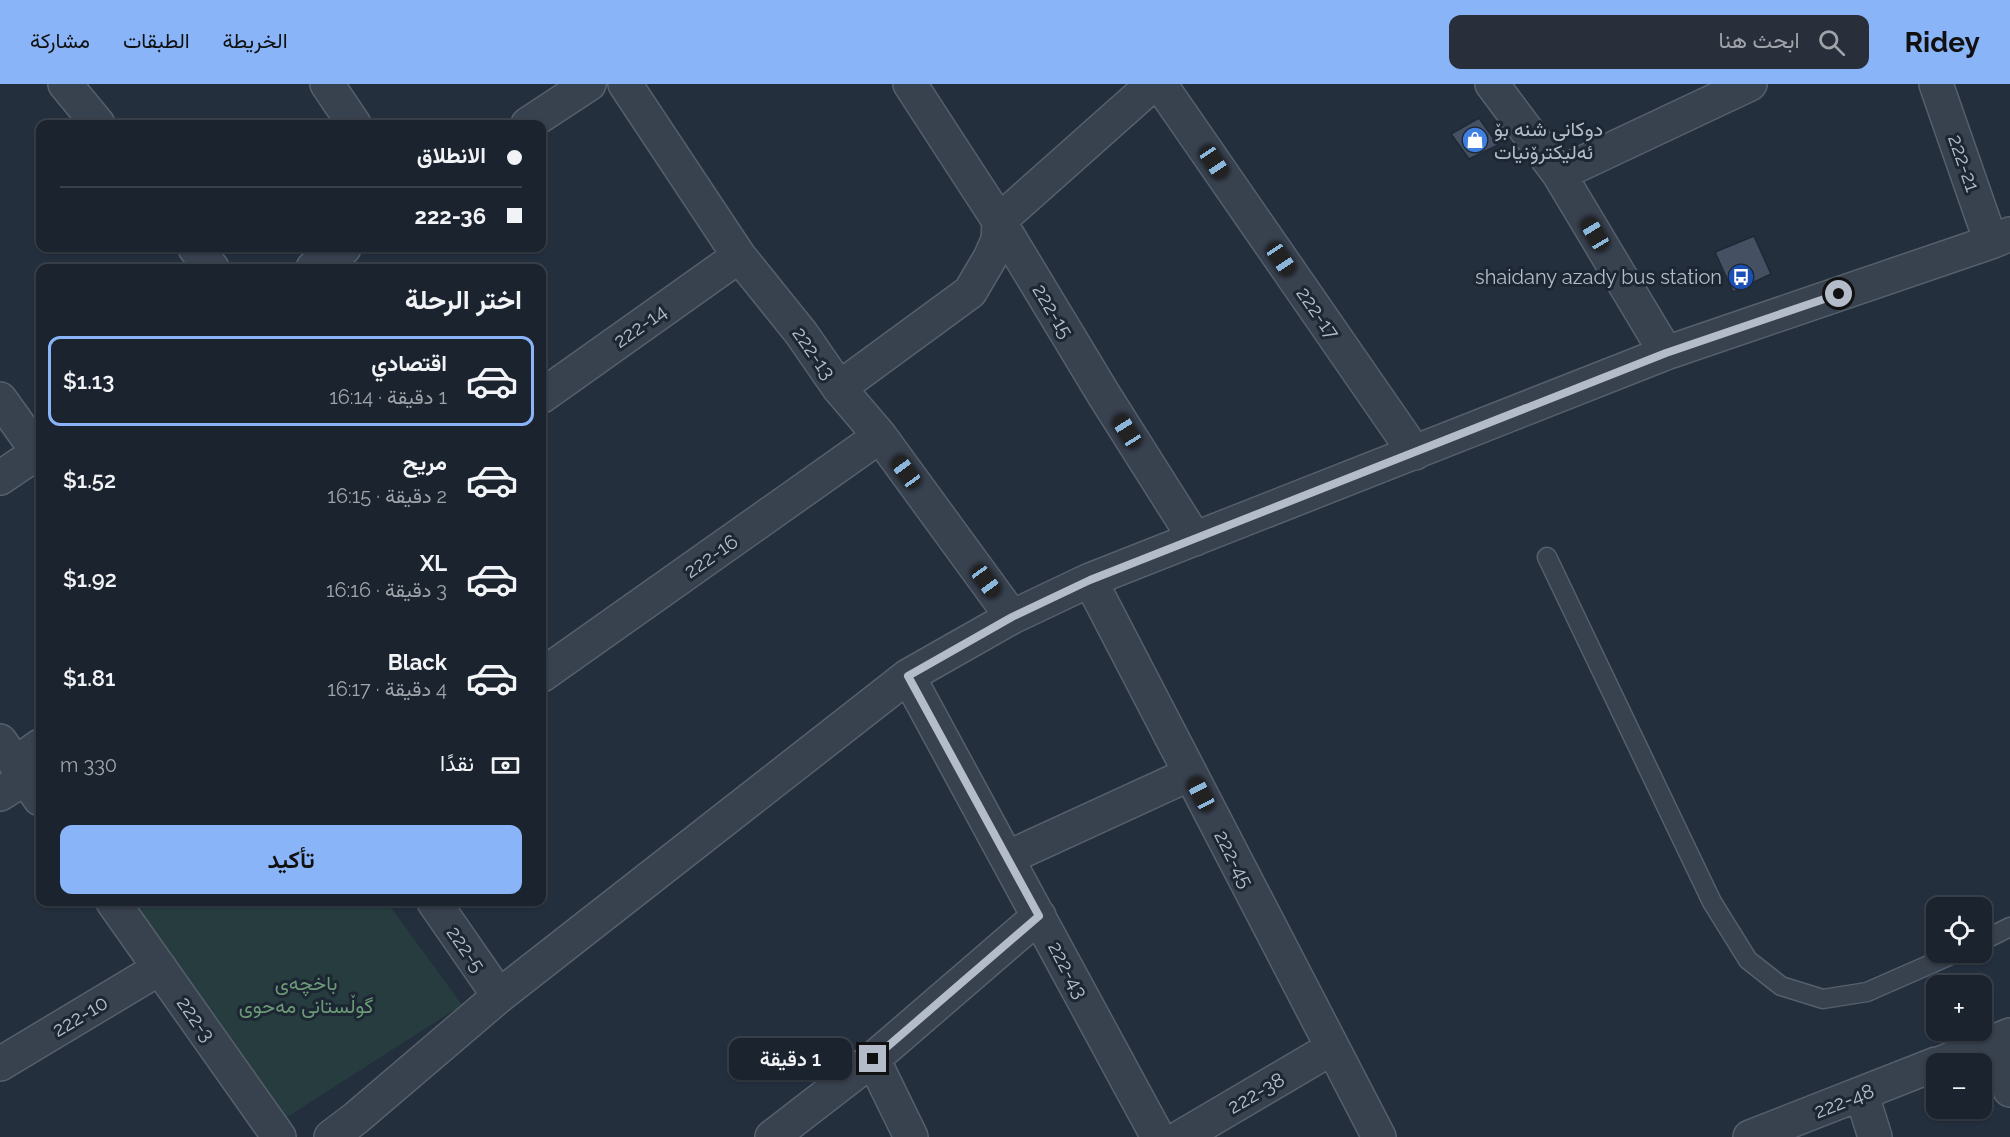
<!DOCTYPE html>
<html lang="ar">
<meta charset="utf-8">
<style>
body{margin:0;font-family:Raleway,Vazirmatn,sans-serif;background:#282f3a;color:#f1f3f6;direction:rtl;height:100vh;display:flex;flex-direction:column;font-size:22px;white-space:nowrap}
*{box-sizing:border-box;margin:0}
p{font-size:20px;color:#a0a4aa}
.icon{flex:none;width:33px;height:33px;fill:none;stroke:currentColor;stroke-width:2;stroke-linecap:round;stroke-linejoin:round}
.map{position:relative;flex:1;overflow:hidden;direction:ltr}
.details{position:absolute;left:36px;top:180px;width:510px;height:642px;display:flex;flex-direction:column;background:#1b232e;border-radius:12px;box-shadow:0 2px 4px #0004,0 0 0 2px #39404a;direction:rtl}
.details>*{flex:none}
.guide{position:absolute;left:36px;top:36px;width:510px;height:132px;border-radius:12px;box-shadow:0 2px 4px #0004,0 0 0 2px #39404a;direction:rtl;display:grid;align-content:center;height:132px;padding:0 24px;background:#1b232e}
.controls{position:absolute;left:1926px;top:813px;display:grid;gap:12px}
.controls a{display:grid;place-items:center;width:66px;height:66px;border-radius:12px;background:#1b232e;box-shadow:0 2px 4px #0004,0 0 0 2px #39404a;font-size:30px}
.end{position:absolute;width:27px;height:27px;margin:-14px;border:8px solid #b4bcc9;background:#111;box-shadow:0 0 0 3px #111}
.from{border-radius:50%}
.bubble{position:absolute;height:42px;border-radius:12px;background:#1b232e;box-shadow:0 2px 4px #0004,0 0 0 2px #39404a;font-size:20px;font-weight:600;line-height:42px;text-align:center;direction:rtl}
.car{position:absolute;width:18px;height:36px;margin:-18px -9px;border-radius:8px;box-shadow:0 0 4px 2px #0007;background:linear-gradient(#222 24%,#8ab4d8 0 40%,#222 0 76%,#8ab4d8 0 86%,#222 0)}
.guide b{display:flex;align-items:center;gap:21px;height:57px;font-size:22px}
.guide b+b{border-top:2px solid #39404a}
.guide i{width:15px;height:15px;background:#f1f3f6}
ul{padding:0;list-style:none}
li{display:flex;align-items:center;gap:18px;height:90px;margin:0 12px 9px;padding:0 12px;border:3px solid transparent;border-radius:12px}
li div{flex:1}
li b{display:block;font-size:22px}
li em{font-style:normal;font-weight:600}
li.active{border-color:#8ab4f8}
li>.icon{width:54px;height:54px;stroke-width:1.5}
h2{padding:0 24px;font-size:27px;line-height:72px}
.pay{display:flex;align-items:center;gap:15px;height:66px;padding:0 24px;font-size:22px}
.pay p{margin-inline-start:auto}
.primary-button{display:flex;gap:12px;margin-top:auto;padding:12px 24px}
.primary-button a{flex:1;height:69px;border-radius:12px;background:#8ab4f8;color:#111;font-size:24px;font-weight:600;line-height:69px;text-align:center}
header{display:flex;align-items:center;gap:36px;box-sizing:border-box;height:84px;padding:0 30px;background:#8ab4f8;color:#111}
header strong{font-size:28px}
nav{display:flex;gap:33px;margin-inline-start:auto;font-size:21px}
.search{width:420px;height:54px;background:#282f3a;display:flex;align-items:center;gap:15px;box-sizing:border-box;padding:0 21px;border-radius:12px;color:#a0a4aa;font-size:22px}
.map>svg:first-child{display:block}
</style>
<header>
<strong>Ridey</strong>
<div class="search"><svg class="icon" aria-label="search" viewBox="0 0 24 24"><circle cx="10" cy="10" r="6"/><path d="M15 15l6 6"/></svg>ابحث هنا</div>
<nav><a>الخريطة</a><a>الطبقات</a><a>مشاركة</a></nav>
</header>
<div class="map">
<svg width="2010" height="1053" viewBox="0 0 2010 1053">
<rect width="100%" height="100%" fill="#242f3e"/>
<path fill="#263c3f" d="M 128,818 L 387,818 L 462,921 L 281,1037 Z"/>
<path fill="#455162" stroke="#1f2835" stroke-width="1.5" d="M 1479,34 L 1498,61 L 1469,75 L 1451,50 Z
M 1754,152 L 1771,190 L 1733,208 L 1715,168 Z"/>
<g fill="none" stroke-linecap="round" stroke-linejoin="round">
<g stroke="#565f6c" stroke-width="21">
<path id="service" d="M 1547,473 L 1712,818 L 1748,876 L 1781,902 L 1823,915 L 1867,908 L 1958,868
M 1982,857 L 2010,843"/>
</g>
<g stroke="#565f6c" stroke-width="36">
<path id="minor" d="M 65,0 L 98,40
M 327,0 L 354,40
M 625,0 L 739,172 L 801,249 L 839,304 L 880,352 L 1012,533
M 910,0 L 999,137 L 1104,311 L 1195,455
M 1160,0 L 1415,369
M 1492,0 L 1559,90 L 1666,269
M 1936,0 L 1991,158
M 528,40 L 589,0
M 1559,90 L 1750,0
M 195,164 L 212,184
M 313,184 L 344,164
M 839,304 L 970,208 L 990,174 L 998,156 L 999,137 L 1153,0
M 542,312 L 739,172
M 0,315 L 38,368
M 0,394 L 40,367
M 1090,496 L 1379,1053
M 542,591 L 880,352
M 908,592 L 1158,1053
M 0,657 L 40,715
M 16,679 L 40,662
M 0,710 L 25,694
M 1007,774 L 1190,690
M 113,818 L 279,1053
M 434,818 L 499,912
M 1994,957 L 2010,1006
M 873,975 L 911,1053
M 0,980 L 160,884
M 1939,980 L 2010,951
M 1862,1011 L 1875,1053
M 331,1053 L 356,1034 L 499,912 L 908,592 L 1012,533 L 1090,496 L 1666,269 L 1991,158 L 2010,150
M 772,1053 L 873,975 L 1039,832
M 1181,1053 L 1332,964
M 1750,1053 L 1936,980"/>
</g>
<use href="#service" stroke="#38414e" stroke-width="18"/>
<use href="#minor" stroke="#38414e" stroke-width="33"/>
</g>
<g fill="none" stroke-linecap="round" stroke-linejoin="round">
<path stroke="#b4bcc9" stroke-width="8" d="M 873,975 L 1039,832 L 908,592 L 1012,533 L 1090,496 L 1666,269 L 1839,210"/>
</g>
<defs>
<g id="shop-disc" transform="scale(1.35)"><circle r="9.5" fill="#3f7fe0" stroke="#1d2633"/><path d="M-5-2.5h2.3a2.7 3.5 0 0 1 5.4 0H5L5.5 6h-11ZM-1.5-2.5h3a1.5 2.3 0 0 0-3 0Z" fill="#fff"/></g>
<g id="bus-disc" transform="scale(1.35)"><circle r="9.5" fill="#1a4fb4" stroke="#1d2633"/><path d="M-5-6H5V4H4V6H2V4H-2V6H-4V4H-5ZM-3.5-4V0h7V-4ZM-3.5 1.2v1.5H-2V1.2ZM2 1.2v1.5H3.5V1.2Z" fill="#fff"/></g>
</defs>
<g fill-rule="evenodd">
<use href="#shop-disc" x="1475" y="56"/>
<use href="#bus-disc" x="1741" y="193"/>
</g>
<g text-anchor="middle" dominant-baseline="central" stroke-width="6" stroke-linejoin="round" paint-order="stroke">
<g font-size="20" fill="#b4bcc9" stroke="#1d2633" text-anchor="start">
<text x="1494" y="45">دوکانی شنە بۆ<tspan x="1494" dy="23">ئەلیکترۆنیات</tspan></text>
<text x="1722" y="193" text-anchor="end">shaidany azady bus station</text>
</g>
<g font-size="20" fill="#b4bcc9" stroke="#1d2633">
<text transform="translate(1964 79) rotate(71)">222-21</text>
<text transform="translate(1053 227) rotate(59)">222-15</text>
<text transform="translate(1318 229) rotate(55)">222-17</text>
<text transform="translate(640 242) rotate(-35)">222-14</text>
<text transform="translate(814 269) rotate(55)">222-13</text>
<text transform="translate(711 472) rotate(-35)">222-16</text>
<text transform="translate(1234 775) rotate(63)">222-45</text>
<text transform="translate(466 865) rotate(55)">222-5</text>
<text transform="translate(1068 886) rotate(62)">222-43</text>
<text transform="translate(80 932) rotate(-31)">222-10</text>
<text transform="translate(196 935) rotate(55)">222-3</text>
<text transform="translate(1256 1009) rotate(-30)">222-38</text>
<text transform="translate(1844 1017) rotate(-21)">222-48</text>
</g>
<g font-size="20" fill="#6b9a76" stroke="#1d2633">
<text x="306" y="899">باخچەی<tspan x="306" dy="23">گوڵستانی مەحوی</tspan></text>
</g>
</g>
</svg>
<div class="controls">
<a><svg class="icon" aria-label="locate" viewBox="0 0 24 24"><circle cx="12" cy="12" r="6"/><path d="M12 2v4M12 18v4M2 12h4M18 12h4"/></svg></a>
<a>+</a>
<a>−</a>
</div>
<i class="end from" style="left:1839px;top:210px"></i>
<i class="end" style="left:873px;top:975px"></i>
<div class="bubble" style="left:729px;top:954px;width:123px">1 دقيقة</div>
<i class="car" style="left:1214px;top:78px;rotate:146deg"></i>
<i class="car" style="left:1595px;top:150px;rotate:329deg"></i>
<i class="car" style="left:1281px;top:175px;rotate:146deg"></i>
<i class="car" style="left:1127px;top:347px;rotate:328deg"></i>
<i class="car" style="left:906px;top:388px;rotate:324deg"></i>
<i class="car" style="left:986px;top:497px;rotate:144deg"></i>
<i class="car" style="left:1201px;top:710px;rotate:332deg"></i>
<div class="guide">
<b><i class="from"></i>الانطلاق</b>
<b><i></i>222-36</b>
</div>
<section class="details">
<h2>اختر الرحلة</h2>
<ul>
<li class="active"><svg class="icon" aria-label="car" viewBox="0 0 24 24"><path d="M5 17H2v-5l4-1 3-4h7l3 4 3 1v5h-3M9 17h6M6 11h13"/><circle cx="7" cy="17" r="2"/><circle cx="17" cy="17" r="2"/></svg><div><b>اقتصادي</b><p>1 دقيقة · 16:14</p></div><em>$1.13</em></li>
<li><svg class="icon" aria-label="car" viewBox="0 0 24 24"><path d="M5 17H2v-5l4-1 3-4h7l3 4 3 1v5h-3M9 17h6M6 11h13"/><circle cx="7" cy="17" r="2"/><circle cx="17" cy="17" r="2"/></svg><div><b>مريح</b><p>2 دقيقة · 16:15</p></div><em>$1.52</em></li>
<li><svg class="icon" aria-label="car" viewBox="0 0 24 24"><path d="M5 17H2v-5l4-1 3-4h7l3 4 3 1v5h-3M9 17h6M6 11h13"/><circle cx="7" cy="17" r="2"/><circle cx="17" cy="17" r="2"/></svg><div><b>XL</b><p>3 دقيقة · 16:16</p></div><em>$1.92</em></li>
<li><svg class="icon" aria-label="car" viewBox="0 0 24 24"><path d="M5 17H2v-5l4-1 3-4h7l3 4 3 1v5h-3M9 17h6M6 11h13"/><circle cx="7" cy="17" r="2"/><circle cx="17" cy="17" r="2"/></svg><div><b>Black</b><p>4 دقيقة · 16:17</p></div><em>$1.81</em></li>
</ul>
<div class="pay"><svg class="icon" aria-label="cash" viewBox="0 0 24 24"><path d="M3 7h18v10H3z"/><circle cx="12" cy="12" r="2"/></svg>نقدًا<p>330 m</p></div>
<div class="primary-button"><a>تأكيد</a></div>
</section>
</div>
